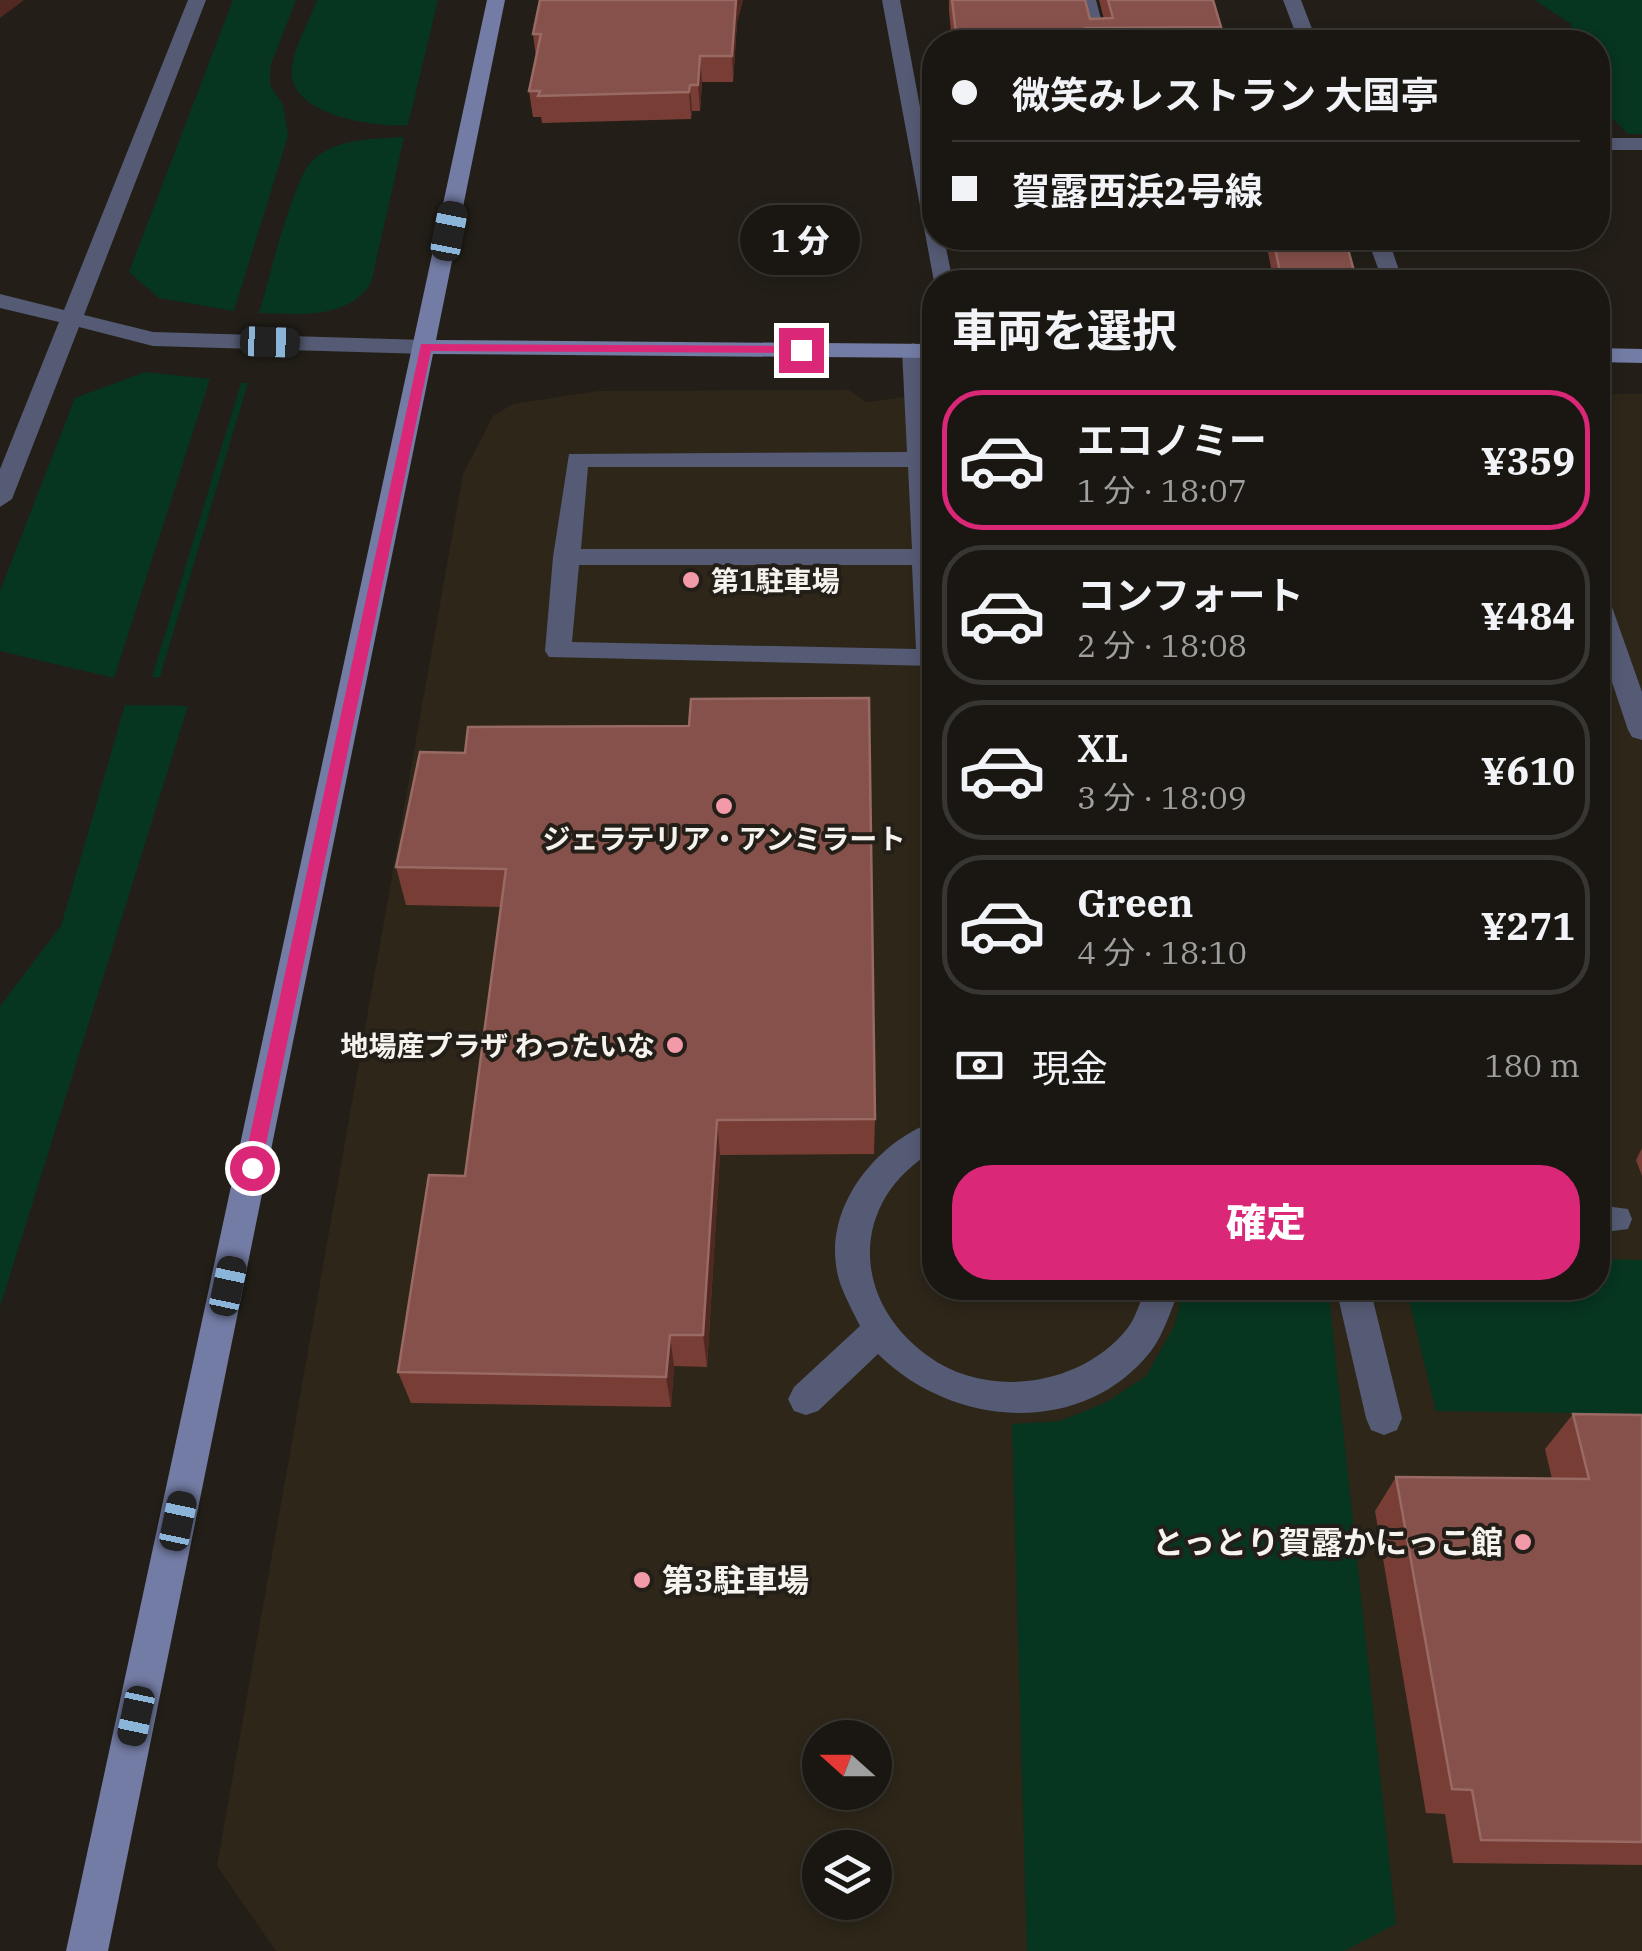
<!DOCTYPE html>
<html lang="ja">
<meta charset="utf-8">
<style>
body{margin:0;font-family:"IBM Plex Serif","Noto Sans JP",serif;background:#272420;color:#f1f3f6;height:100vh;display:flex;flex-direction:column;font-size:38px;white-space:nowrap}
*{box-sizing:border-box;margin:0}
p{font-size:32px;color:#9f9f9f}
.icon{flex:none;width:55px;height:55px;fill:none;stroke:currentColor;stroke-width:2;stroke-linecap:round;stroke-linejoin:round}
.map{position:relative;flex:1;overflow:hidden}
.details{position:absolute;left:922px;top:270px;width:688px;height:1030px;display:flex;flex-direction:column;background:#1a1712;border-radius:40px;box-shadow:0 5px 15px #0003,0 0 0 2px #383632}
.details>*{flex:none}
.top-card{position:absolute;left:922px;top:30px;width:688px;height:220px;border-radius:40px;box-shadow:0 5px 15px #0003,0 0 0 2px #383632;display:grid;align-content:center;height:220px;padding:0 30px;background:#1a1712}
.needle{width:65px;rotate:291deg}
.controls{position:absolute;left:802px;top:1720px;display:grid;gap:20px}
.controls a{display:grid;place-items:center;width:90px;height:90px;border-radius:50%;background:#1a1712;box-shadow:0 5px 15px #0003,0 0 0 2px #383632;font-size:50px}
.end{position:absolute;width:45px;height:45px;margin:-22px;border:12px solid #db2777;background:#fff;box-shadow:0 0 0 5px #fff}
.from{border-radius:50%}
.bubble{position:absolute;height:70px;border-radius:35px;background:#1a1712;box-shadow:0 5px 15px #0003,0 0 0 2px #383632;font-size:32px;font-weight:800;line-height:70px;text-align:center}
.car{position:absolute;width:30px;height:60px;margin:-30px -15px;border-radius:12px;box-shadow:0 0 8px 2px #0007;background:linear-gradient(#222 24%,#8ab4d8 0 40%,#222 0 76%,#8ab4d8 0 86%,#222 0)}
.top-card b{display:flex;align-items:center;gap:35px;height:95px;font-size:38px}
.top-card b+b{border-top:2px solid #383632}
.top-card i{width:25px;height:25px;background:#f1f3f6}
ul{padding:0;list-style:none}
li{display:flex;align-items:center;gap:30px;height:140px;margin:0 20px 15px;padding:0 10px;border:5px solid #383632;border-radius:40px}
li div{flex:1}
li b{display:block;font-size:38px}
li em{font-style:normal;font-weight:800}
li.current{border-color:#db2777}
li>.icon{width:90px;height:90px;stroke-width:1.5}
h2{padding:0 30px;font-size:45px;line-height:120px}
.pay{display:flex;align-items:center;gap:25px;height:110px;padding:0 30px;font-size:38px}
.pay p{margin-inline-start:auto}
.action{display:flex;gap:20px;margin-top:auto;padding:20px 30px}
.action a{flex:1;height:115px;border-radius:40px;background:#db2777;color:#fff;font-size:40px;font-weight:800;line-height:115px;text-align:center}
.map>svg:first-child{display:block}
</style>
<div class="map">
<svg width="1642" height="1951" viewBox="0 0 1642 1951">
<rect width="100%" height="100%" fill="#231f18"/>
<path fill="#2d2619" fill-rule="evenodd" d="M 849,390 L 866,402 L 935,393 L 935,1288 L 1598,1288 L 1598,394 L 1642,394 L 1642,1951 L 276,1951 L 217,1866 L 463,474 L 493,416 L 513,404 L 598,391 ZM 820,1738 L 875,1738 L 875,1792 L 820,1792 ZM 820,1848 L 875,1848 L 875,1902 L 820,1902 Z"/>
<path fill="#063520" d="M 233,0 L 296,0 L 270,67 L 270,85 L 283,105 L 288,136 L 234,311 L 159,298 L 129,272 Z
M 317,0 L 438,0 L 408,125 C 375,127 286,116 292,67 C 295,45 309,21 317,0 Z
M 1535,0 L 1642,0 L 1642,134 L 1628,134 L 1598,104 L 1598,42 L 1573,42 L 1571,24 Z
M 404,137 L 371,283 C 348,320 297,314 259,313 C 269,281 293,176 314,159 C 338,138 374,139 404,137 Z
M 145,372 L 210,379 L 114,678 L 0,651 L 0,591 L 75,398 Z
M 241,383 L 248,383 L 160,677 L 152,677 Z
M 125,705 L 188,706 L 0,1307 L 0,1006 L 61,926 Z
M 1598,1259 L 1642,1260 L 1642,1414 L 1436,1411 L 1406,1288 L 1598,1288 Z
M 1185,1288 L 1328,1288 L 1396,1924 L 1344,1951 L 1027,1951 L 1012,1424 L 1060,1421 L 1107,1402 L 1146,1376 L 1174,1327 Z"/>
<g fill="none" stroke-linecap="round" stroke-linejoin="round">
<path fill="#555b74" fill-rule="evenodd" d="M 913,343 L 924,350 L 930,452 L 935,452 L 935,468 L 931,468 L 935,666 L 549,657 L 545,651 L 553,557 L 569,454 L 907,452 L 902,350 ZM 588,467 L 908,467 L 912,549 L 581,549 ZM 579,565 L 912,565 L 916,649 L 572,642 Z
M 1598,595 L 1611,604 L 1642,692 L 1642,740 L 1632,737 L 1628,730 L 1598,640 Z"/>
<path fill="#555b74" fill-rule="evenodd" d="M 188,0 L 206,0 L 84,315 L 153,332 L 426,340 L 437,347 L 426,354 L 153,346 L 79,327 L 12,499 L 0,507 L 0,469 L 59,322 L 0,308 L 0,294 L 64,310 Z
M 882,0 L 900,0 L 935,187 L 935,238 L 944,238 L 953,282 L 935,282 L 935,287 Z
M 1078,0 L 1096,0 L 1107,42 L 1089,42 Z
M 1283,0 L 1301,0 L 1317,42 L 1299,42 Z
M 1598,138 L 1642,138 L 1642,150 L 1598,150 Z
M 1367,238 L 1388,238 L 1403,282 L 1383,282 Z
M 935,1121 L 935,1150 C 850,1199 849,1299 928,1356 C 988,1400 1081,1386 1127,1329 C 1136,1318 1140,1301 1146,1288 L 1180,1288 C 1172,1307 1164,1334 1151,1351 C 1082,1439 951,1427 878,1354 L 818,1411 L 806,1415 L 794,1411 L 788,1399 L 794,1387 L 860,1326 C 853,1312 845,1297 840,1283 C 818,1214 873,1143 935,1121 Z
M 1598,1205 L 1628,1209 L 1632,1219 L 1628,1229 L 1598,1233 Z
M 1336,1288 L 1370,1288 L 1402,1418 L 1397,1430 L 1384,1435 L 1371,1430 L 1366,1418 Z"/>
<path fill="#737ca4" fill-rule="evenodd" d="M 487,0 L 505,0 L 436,340 L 935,344 L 935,358 L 433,354 L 108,1951 L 66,1951 Z
M 1598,348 L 1642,349 L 1642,363 L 1598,362 Z"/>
</g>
<path fill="#783e36" d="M 540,0 L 743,0 L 737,22 L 733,82 L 702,82 L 700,111 L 692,111 L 691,119 L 542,123 L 541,117 L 533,117 L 529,91 L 536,57 L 533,34 Z
M 949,0 L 1085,0 L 1090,19 L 1104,19 L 1099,0 L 1213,0 L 1221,27 L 1218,42 L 952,42 L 949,11 Z
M 1265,238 L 1345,238 L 1354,271 L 1351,282 L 1274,282 Z
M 420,752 L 875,1119 L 874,1154 L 720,1155 L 707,1367 L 674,1366 L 671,1407 L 411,1403 L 398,1372 L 465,1176 L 501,907 L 406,905 L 396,867 Z
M 1642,1148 L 1642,1176 L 1636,1160 Z
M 1573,1414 L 1642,1415 L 1642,1865 L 1453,1863 L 1445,1814 L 1426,1813 L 1375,1511 L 1396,1477 L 1552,1479 L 1545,1449 Z"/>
<path fill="#512922" d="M 0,0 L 24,0 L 0,18 Z
M 736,0 L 743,0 L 737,22 L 733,82 L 732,56 Z
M 700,56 L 702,82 L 700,111 L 698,85 Z
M 690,85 L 692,111 L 691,119 L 689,92 Z
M 717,1120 L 720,1155 L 707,1367 L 703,1335 Z
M 670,1335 L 674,1366 L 671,1407 L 666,1377 Z"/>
<path fill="#86514a" stroke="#986a63" stroke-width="2.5" d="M 540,0 L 736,0 L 732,56 L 700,56 L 698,85 L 690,85 L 689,92 L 538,96 L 540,91 L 529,91 L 541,34 L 533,34 Z
M 952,0 L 1085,0 L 1090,19 L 1113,18 L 1108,0 L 1213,0 L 1221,27 L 1085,28 L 1088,42 L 957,42 Z
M 1273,238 L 1345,238 L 1354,271 L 1335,271 L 1338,282 L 1282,282 Z
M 869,698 L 875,1119 L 717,1120 L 703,1335 L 670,1335 L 666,1377 L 398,1372 L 429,1175 L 465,1176 L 506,869 L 396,867 L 420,752 L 465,753 L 468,727 L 689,726 L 691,699 Z
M 1573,1414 L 1642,1415 L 1642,1842 L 1481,1840 L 1472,1790 L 1452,1789 L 1396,1477 L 1589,1479 Z"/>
<path fill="#db2777" d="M 421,344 L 801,346 L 807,350 L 801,353 L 431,351 L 261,1168 L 252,1176 L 243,1168 Z"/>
<g fill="#f39aa9" stroke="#231f18" stroke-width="4">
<circle cx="691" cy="580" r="10"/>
<circle cx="724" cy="806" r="10"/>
<circle cx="675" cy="1045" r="10"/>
<circle cx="1523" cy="1542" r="10"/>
<circle cx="642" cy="1580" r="10"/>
</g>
<g text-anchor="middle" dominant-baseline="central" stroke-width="8" stroke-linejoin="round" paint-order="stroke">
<g font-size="28" font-weight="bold" fill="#f6f3ee" stroke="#231f18" text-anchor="start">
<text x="711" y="580">第1駐車場</text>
<text x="724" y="838" text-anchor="middle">ジェラテリア・アンミラート</text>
<text x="655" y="1045" text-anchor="end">地場産プラザ わったいな</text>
</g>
<g font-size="32" font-weight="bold" fill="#f6f3ee" stroke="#231f18" text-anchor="end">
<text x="1503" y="1542">とっとり賀露かにっこ館</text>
<text x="662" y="1580" text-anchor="start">第3駐車場</text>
</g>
</g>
</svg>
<div class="controls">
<a><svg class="needle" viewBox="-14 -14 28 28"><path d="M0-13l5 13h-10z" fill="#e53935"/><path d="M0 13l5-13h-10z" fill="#9f9f9f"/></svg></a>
<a><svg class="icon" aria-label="layers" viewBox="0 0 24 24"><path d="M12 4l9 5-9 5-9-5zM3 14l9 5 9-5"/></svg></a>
</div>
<i class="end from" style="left:252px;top:1168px"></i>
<i class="end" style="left:801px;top:350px"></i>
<div class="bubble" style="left:740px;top:205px;width:120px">1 分</div>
<i class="car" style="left:449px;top:231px;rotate:11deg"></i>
<i class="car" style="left:270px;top:342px;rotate:92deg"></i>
<i class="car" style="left:228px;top:1286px;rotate:12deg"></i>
<i class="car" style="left:178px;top:1521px;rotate:12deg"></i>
<i class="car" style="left:136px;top:1716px;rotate:192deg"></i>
<div class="top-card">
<b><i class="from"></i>微笑みレストラン 大国亭</b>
<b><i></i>賀露西浜2号線</b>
</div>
<section class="details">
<h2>車両を選択</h2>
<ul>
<li class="current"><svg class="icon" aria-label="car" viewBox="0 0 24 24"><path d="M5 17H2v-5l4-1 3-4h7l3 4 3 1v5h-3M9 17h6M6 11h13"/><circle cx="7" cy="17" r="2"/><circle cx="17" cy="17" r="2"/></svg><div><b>エコノミー</b><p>1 分 · 18:07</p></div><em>¥359</em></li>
<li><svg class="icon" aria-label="car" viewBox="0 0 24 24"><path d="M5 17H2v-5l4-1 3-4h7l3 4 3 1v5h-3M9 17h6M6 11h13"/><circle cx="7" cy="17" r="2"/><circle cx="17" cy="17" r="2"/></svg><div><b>コンフォート</b><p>2 分 · 18:08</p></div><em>¥484</em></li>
<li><svg class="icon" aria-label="car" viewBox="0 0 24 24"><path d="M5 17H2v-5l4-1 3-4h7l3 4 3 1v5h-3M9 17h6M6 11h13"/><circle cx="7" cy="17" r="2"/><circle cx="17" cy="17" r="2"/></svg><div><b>XL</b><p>3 分 · 18:09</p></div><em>¥610</em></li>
<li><svg class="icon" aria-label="car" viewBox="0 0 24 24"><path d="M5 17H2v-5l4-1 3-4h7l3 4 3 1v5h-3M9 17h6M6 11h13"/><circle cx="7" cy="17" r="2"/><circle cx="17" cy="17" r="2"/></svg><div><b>Green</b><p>4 分 · 18:10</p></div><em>¥271</em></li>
</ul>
<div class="pay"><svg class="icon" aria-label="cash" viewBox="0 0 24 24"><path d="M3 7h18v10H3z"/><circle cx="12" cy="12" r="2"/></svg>現金<p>180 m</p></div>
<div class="action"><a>確定</a></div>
</section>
</div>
